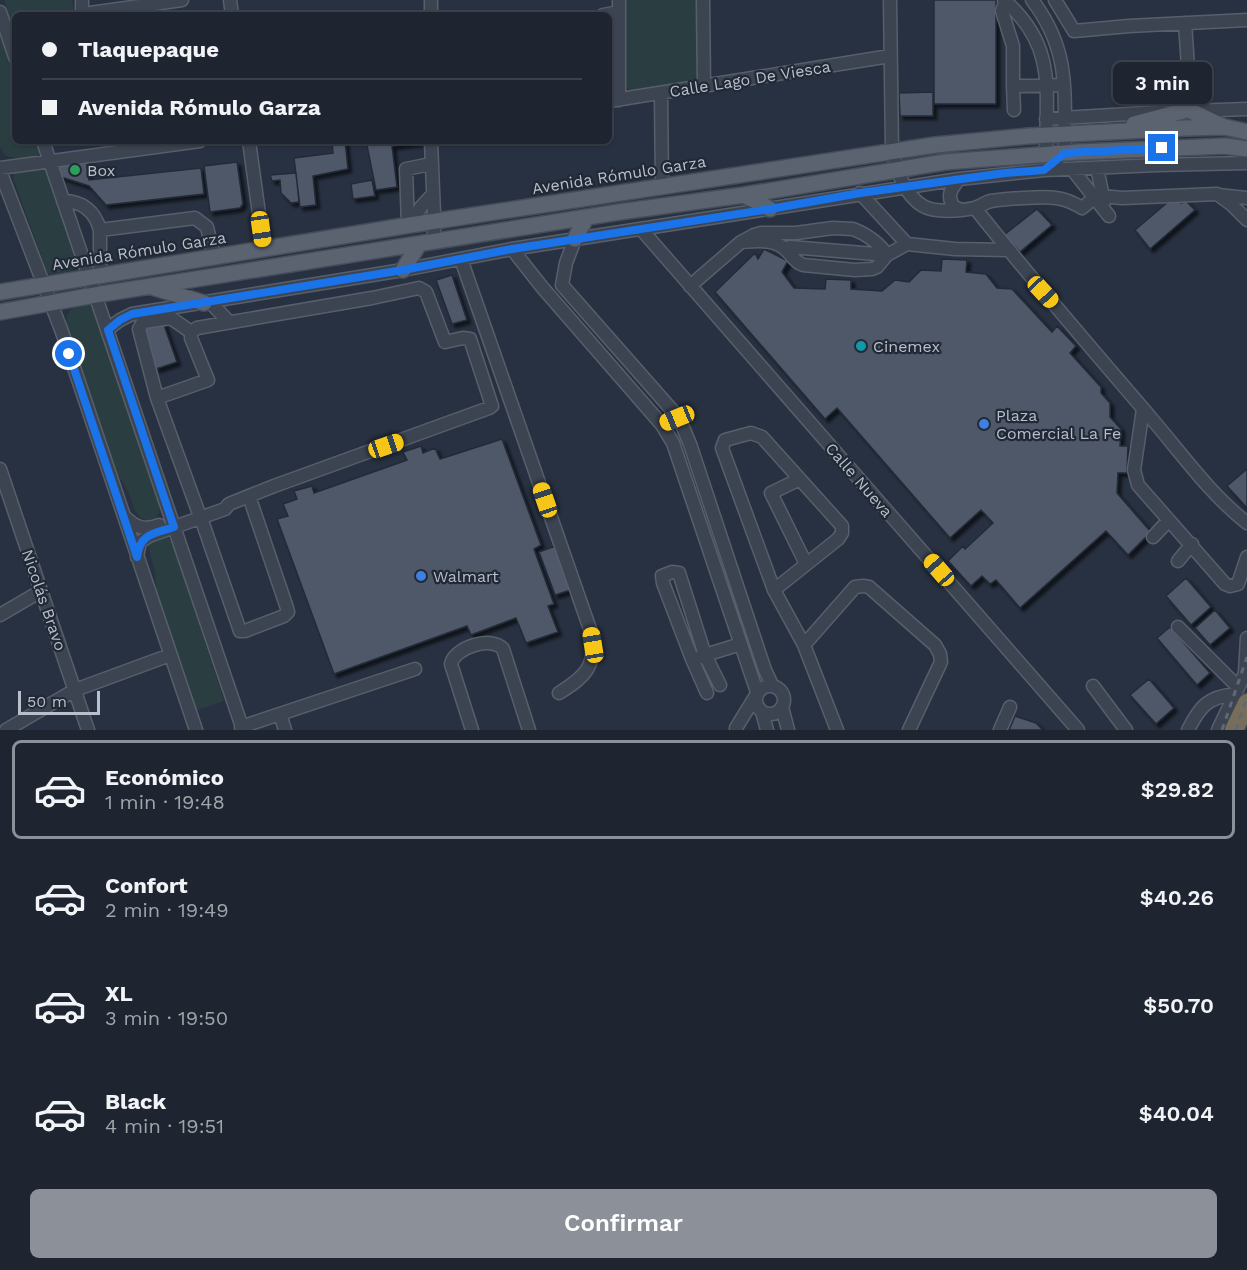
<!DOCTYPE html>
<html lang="es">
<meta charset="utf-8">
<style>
body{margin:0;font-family:"Work Sans",sans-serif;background:#262d39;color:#f1f3f6;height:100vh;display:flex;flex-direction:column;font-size:22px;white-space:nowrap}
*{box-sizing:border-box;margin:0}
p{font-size:20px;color:#a1a5ab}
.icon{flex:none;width:33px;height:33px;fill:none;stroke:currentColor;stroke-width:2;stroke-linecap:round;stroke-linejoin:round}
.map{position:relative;height:730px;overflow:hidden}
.sheet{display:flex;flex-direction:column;background:#1e2531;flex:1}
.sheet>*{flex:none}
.guide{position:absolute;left:12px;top:12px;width:600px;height:132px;border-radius:9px;box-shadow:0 2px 4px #0004,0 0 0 2px #3c424d;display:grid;align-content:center;height:132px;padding:0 30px;background:#1e2531}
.scale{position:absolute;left:18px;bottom:15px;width:82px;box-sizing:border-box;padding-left:6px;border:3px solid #b9bfcb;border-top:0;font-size:16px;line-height:21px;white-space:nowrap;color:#b9bfcb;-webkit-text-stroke:4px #212936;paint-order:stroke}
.end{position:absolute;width:27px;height:27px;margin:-14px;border:8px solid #1a73e8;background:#fff;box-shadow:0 0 0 3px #fff}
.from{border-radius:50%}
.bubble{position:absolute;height:42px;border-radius:9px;background:#1e2531;box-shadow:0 2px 4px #0004,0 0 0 2px #3c424d;font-size:20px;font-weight:600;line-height:42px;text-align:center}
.car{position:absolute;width:18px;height:36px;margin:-18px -9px;border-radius:8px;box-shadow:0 0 4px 2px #0007;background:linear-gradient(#f5c518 24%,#345 0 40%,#f5c518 0 76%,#345 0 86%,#f5c518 0)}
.guide b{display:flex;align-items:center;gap:21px;height:57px;font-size:22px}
.guide b+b{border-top:2px solid #3c424d}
.guide i{width:15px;height:15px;background:#f1f3f6}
ul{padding:10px 0 0;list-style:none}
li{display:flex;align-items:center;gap:18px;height:99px;margin:0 12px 9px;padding:0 18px;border:3px solid transparent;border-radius:9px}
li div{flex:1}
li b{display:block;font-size:22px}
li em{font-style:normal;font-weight:600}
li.active{border-color:#8c9099}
li>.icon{width:54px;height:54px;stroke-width:1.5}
.button{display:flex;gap:12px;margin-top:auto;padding:12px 30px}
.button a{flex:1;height:69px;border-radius:9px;background:#8c9099;color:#fff;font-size:24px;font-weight:600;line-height:69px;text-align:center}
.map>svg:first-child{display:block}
</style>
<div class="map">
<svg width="1247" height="730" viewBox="0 0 1247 730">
<defs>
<filter id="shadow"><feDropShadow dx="3.5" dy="3.5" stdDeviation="1.5" flood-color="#0009"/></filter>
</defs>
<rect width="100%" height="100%" fill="#283141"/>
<path fill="#2a3e42" d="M 4,0 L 72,0 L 74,15 L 15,15 L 15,34 Z
M 626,0 L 698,0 L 698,75 L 693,80 L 630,91 L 626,86 Z
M 0,31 L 15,76 L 15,141 L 37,141 L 41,152 L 38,157 L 19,159 L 6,156 L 0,147 Z
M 42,168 L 47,170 L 76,259 L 76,264 L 69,271 L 48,274 L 13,178 L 15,172 Z
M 90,304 L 93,306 L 159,502 C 161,513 159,518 147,521 L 140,517 L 135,511 L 129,493 L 115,470 L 66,327 C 66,308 73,306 90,304 Z
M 160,535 L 168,537 L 173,543 L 224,701 L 197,710 L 181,661 L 177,656 L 157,596 L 155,571 L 148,547 L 150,541 Z"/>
<path fill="#4f5869" stroke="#232b38" stroke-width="1.5" filter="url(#shadow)" d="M 934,0 L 996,0 L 996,104 L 934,104 Z
M 933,92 L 933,116 L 900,116 L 899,93 Z
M 332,141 L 345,141 L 348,169 L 313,176 L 316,205 L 300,207 L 294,158 L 333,153 Z
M 366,141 L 423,141 L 423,142 L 392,146 L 397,187 L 376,190 Z
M 86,158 L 89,180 L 201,168 L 204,194 L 106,205 L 89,186 L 61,177 L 56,162 Z
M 237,162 L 243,204 L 240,208 L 210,212 L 204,166 Z
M 296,173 L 299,202 L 291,203 L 281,193 L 280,180 L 272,181 L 270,175 Z
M 372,180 L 375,196 L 353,199 L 351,184 Z
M 1175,196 L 1181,203 L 1186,201 L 1195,210 L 1150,249 L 1135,230 Z
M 1037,209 L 1052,225 L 1020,252 L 1004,235 Z
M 764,249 L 788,261 L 782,272 L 794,288 L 825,289 L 826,279 L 851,280 L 851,289 L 882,291 L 895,280 L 909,282 L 921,270 L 941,271 L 942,259 L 967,260 L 966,272 L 986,274 L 997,288 L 1012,289 L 1052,332 L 1057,326 L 1076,346 L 1070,353 L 1101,387 L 1101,393 L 1110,403 L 1110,417 L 1121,429 L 1120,446 L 1128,446 L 1127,473 L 1118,473 L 1117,493 L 1151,532 L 1128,555 L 1106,531 L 1020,608 L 996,580 L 990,584 L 982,576 L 971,586 L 948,561 L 963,546 L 965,549 L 993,523 L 981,510 L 950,538 L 837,408 L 825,419 L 715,292 L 755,253 L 758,259 Z
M 452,275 L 467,320 L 452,324 L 436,280 Z
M 163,322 L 177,362 L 156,369 L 142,326 Z
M 502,439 L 541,545 L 534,549 L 554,604 L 548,606 L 558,632 L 526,643 L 516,618 L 471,635 L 467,626 L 334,674 L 277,519 L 288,516 L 283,504 L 297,499 L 294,491 L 312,486 L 314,493 L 407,460 L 403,452 L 421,446 L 423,453 L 435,448 L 440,459 Z
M 1247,469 L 1247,508 L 1227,486 Z
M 555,546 L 571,590 L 555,595 L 539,552 Z
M 1186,578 L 1211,607 L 1191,625 L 1166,596 Z
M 1215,610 L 1230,628 L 1210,645 L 1195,628 Z
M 1170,627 L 1210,673 L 1197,685 L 1157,638 Z
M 1149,679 L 1174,708 L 1156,724 L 1130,695 Z
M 1015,716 L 1036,723 L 1043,730 L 1009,730 Z"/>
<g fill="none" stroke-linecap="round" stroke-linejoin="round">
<g stroke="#575f6b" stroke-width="15">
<path id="minor" d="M 82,0 L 82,15
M 230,0 L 232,15
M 431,0 L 431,15
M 703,0 L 704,86
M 890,0 L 892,151 C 897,170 904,195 923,206 C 934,213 961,211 974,208 C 980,207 985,202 991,201 C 1005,199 1042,196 1056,198 C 1066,199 1074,203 1082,208 L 1094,198 L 1102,196 L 1122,198 L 1217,194 L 1231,204 L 1247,220
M 1004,0 C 1057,46 1046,90 1046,154
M 1006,0 L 1002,11 L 1013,46 L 1013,86 L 1064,85
M 1032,0 C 1071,51 1064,92 1065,153 L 1059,158
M 1055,0 L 1074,31 L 1129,26 L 1247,20
M 0,12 L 15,57
M 83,14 L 182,0
M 603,15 L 619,12
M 1185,23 L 1191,111
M 1013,86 L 1014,110
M 661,94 L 662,187
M 619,100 L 619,0
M 609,101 L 890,56
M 1191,111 L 1247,109
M 1046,119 L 1162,112
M 43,141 L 243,730
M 249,141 L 264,250
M 431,141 L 434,214 L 434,242
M 0,168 L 200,141
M 1097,168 L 1104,202
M 1072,169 L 1109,216
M 0,171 L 62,332 L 196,730
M 959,179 C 951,189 946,196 954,207 L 959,209
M 860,193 L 907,244
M 1218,195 L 1247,198
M 63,201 C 82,201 95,211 100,230
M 975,208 C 1032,280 1092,349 1151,418 C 1182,454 1210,494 1247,523
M 408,225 L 406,169 L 431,164
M 410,225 L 421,207 L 433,194
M 641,229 L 1078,730
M 575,239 L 566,263 L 562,285 L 672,410 L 682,425 L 690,444 L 765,670 L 772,685
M 741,242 C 758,241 776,238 788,252 C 794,258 795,262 803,265 L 855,270 L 872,269 L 877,267 L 887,255 L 907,244 L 955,249 L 1008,250
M 790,247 L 887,255
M 512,249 L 542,287 L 662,425 L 673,443 L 757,692
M 461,259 L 591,632 C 597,666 586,676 559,693
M 100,274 L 100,230 L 195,218 L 207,227 L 214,257
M 690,286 L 741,242 L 754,235 L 761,233 L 796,233 L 833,228 L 853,229 C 866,234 879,243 887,255
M 210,302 L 229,322
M 108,329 L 120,320 L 132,314 L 403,270 L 512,249 L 959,179 L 1044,170 L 1157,165 L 1247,163
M 157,398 L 139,329 L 143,322 L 171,318 L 191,332 L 191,338 L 208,380 L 157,398 L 198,511
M 1143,409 L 1134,470 L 1138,485 L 1225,584 L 1230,586 L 1238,584 L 1247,557
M 0,469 L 88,730
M 800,479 L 771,493 L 806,564
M 124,516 C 135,527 144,531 159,525
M 201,518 L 240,631 L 245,631 L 284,616 L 288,612 L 287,608 L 249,496
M 1153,537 L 1169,520
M 137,557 L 140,542 L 149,536 L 225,509 L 229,504 L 274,486 L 489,408 L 492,406 L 470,339 L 463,338 L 445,342 L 426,292 L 419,288 L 372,298 L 197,328 L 191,332
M 1178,561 L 1192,544
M 774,590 L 838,539 L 842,533 L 842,526 L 762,437 L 751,433 L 725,440 L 722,448 L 774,590 L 804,645 L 837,730
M 0,615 L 41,591
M 1178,627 L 1238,687
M 804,645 L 855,587 L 863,586 L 869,587 L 935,645 L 940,654 L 941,662 L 909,730
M 692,659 L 707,693
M 1245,672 L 1247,638
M 720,685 L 705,655 L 679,573 L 672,572 L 662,576 L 663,583 L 692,659 L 741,644
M756 700a14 14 0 1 1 28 0a14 14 0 1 1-28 0Z
M 1093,686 L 1126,730
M 782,707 L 788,730
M 762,712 L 767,730
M 280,714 L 285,730
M 241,727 L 415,669
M 736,728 L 755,697
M 6,730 L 75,690 L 170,655
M 472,730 L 451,664 C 454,648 491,635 503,649 L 529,730
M 1000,730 L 1010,707
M 1188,730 C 1200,706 1208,697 1235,694
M 1218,730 L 1247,669"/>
</g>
<g stroke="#464d5a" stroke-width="18">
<path id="major" d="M 1191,111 L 1222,126
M 1134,124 L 1183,111
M 744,195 L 770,209
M 575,239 L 586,218
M 403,270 L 419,244
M 155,288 L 204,303
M 0,292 L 410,225 L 935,145 L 1029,136 L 1186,128 L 1225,127 L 1247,132
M 0,312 L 95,295 L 619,212 L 744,195 L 945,162 L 1078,152 L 1225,146 L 1247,149"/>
</g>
<g stroke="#444c58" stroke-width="21">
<path id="highway" d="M 1234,730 L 1247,703"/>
</g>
<use href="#minor" stroke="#3d4451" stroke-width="12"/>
<use href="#major" stroke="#5b6370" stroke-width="15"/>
<use href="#highway" stroke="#766d5a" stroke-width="18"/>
<path stroke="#5f6877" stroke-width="3" stroke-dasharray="6 6" stroke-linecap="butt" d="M 1222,730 L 1247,657
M 1236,730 L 1247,697"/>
</g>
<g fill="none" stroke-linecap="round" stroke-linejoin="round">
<path stroke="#1a73e8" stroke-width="8" d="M 69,354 L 137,557 C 140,533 154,534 174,527 L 108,330 L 120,320 L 132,314 L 403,270 L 512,249 L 770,209 L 860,193 L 1005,173 L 1044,170 L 1065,153 L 1162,148"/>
</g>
<circle fill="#2e9e5b" stroke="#212936" stroke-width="2" cx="75" cy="170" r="6"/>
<circle fill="#0f9aa8" stroke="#212936" stroke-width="2" cx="861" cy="346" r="6"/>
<g fill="#3f7fe0" stroke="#212936" stroke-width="2">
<circle cx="984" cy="424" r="6"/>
<circle cx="421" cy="576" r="6"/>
</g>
<g text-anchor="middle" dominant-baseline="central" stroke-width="4.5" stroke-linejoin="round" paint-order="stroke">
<g font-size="16" fill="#b9bfcb" stroke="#212936">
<text transform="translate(750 79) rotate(-9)">Calle Lago De Viesca</text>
<text transform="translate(619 175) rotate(-9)">Avenida Rómulo Garza</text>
<text transform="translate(139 251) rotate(-9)">Avenida Rómulo Garza</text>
<text transform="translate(859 480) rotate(49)">Calle Nueva</text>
<text transform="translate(44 600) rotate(71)">Nicolás Bravo</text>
</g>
<g font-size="16" fill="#b9bfcb" stroke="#212936" text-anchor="start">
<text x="87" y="170">Box</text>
<text x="873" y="346">Cinemex</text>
<text x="996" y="415">Plaza<tspan x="996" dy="18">Comercial La Fe</tspan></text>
<text x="433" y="576">Walmart</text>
</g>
</g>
</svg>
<div class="scale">50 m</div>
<i class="end from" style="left:69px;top:354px"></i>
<i class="end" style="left:1162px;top:148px"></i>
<div class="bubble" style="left:1113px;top:62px;width:99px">3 min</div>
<i class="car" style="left:261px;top:229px;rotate:172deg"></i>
<i class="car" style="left:1043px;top:292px;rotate:137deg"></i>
<i class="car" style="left:677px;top:418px;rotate:248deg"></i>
<i class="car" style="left:386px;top:446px;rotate:71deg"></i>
<i class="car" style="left:545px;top:500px;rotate:341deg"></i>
<i class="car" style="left:939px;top:570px;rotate:319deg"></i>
<i class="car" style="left:593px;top:645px;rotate:351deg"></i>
<div class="guide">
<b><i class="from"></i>Tlaquepaque</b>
<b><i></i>Avenida Rómulo Garza</b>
</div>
</div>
<section class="sheet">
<ul>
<li class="active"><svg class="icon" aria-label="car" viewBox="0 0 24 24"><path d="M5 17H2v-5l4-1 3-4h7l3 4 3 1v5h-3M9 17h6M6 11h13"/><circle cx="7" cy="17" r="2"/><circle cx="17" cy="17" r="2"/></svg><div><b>Económico</b><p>1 min · 19:48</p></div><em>$29.82</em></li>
<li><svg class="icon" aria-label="car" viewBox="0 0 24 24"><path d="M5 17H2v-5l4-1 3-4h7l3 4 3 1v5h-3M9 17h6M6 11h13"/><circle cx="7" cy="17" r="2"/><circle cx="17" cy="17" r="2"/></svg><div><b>Confort</b><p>2 min · 19:49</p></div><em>$40.26</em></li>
<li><svg class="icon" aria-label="car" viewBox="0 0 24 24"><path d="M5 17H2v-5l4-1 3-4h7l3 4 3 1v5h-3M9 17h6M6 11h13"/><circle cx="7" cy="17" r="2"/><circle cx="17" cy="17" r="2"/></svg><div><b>XL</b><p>3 min · 19:50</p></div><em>$50.70</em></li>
<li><svg class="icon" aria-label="car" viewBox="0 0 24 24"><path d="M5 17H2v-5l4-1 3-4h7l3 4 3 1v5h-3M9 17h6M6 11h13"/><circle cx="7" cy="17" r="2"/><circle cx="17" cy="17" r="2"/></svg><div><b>Black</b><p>4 min · 19:51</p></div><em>$40.04</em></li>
</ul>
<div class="button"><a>Confirmar</a></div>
</section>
